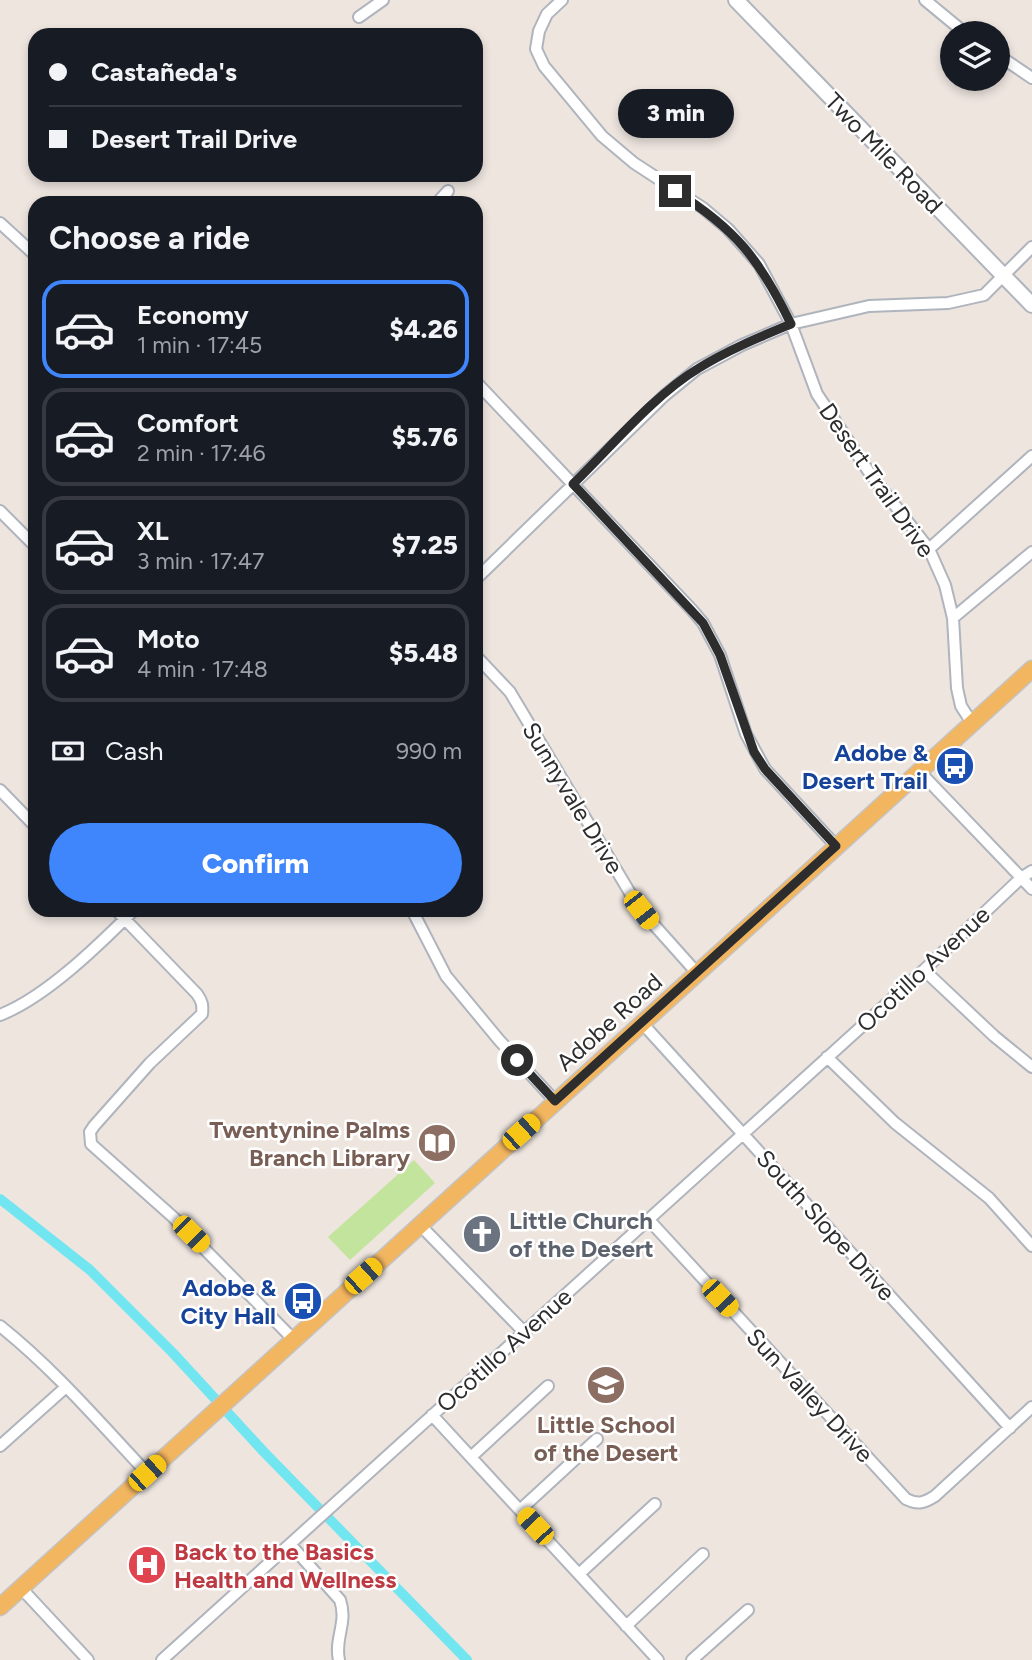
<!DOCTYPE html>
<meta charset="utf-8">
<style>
body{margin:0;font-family:Figtree,sans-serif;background:#20242c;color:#f1f3f6;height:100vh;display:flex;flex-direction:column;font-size:26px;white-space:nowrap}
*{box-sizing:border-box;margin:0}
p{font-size:23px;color:#9ea1a6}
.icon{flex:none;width:38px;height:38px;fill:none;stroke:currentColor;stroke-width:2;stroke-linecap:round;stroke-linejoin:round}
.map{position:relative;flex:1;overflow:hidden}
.panel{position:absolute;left:28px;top:196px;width:455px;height:721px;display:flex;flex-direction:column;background:#171b24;border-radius:21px;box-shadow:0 4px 10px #0003}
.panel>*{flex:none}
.top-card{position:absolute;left:28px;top:28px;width:455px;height:154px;border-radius:21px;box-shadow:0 4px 10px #0003;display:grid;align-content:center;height:154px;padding:0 21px;background:#171b24}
.fabs{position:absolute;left:940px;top:21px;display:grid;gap:14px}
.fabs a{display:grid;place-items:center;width:70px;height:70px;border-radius:50%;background:#171b24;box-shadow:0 4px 10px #0003;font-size:35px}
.end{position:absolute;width:32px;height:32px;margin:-16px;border:9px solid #2d2d2d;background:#fff;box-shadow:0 0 0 4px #fff}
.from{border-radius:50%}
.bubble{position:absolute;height:49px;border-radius:24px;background:#171b24;box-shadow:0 4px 10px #0003;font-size:23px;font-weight:800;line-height:49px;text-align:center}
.car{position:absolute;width:21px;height:42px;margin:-21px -10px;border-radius:9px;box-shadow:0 0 5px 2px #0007;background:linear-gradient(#f5c518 24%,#345 0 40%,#f5c518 0 76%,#345 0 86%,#f5c518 0)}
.top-card b{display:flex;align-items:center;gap:24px;height:66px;font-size:26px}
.top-card b+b{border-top:2px solid #363941}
.top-card i{width:18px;height:18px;background:#f1f3f6}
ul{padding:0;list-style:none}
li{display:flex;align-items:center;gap:21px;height:98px;margin:0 14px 10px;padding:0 7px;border:4px solid #363941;border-radius:21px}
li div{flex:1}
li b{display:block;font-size:26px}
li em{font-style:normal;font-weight:800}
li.selected{border-color:#3f85fb}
li>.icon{width:63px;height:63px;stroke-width:1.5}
h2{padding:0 21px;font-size:32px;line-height:84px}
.pay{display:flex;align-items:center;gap:18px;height:77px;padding:0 21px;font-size:26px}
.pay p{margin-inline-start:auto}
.primary-button{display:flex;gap:14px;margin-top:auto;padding:14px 21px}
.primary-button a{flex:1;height:80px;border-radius:42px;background:#3f85fb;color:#fff;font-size:28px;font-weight:800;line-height:80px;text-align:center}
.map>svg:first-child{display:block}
</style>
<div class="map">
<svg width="1032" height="1660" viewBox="0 0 1032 1660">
<rect width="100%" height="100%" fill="#eee5df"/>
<path fill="#c2e49c" d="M 414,1160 L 435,1183 L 350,1260 L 328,1237 Z"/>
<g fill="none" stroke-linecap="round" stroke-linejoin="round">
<path stroke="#72e6f0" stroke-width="10" d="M 0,1199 L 90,1270 L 173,1353 L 263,1451 L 467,1660"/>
<g stroke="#afb4bd" stroke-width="14">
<path id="street" d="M 562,0 L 547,14 L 539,31 L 536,49 L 544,66 L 602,136 L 634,163 L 703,208 L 728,229 L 759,264 L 791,324 L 817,394 L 869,472 L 929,549 L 945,585 L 953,618 L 957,688 L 961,706 L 972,723
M 925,0 L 965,33
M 359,17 L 383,0
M 998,55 L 1032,78
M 437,203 L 448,191
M 0,223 L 35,255
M 476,382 L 692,610 L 703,623 L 720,655 L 746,734 L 765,769 L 836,846
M 0,511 L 35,546
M 929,549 L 1032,456
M 476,579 L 664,396 L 697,369 L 742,345 L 791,324 L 869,306 L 948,303 L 984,295 L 1032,247
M 953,618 L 1032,552
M 476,656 L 510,692 L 639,908 L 697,973
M 919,771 L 1032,889
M 0,790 L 35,826
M 116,910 L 197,994 C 202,1001 203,1005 202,1014 L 150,1063 L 94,1126 L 90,1132 L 91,1144 L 173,1217 L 294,1340
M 412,910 L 446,976 L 499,1040 L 555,1101
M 924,970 L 994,1036 L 1032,1067
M 0,1015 C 46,997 99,945 134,910
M 642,1023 L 1010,1428
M 827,1057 L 895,1123 L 989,1198 L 1032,1246
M 649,1220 L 906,1499 C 918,1505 924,1503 935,1496 L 1032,1407
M 420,1225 L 524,1332
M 0,1326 C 54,1369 100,1423 147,1473
M 432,1415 L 658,1660
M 0,1446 L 66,1387
M 471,1457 L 548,1386
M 520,1510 L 597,1439
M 290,1544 L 340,1600 C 348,1623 334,1638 339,1660
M 579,1574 L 655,1504
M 21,1588 L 88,1660
M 626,1626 L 703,1554
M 162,1660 L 924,970 L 1021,878 L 1032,871
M 692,1660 L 748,1610"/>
</g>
<g stroke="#afb4bd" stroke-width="18">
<path id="secondary" d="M 736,0 L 1032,305"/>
</g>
<g stroke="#c4c4c4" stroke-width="19">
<path id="primary" d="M 0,1607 L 1032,669"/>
</g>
<use href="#street" stroke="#fff" stroke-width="10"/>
<use href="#secondary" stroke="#fff" stroke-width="14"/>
<use href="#primary" stroke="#f2b560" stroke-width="16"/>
</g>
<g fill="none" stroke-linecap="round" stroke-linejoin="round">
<path stroke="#2d2d2d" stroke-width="9" d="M 517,1060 L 555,1101 L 836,846 L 765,769 L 754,752 L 720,655 L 703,623 L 573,484 C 611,447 654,395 699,368 C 728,350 760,337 791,324 C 760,260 736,229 675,191"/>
</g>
<defs>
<g id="bus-disc" transform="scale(2.0125)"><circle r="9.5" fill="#1a4fb4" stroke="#fff"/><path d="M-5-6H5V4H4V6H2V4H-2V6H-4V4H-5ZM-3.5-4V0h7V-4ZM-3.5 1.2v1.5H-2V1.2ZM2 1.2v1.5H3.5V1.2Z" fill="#fff"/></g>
<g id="library-disc" transform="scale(2.0125)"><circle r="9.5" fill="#8d6e63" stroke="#fff"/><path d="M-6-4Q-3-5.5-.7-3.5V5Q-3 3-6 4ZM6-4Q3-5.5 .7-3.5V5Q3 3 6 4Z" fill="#fff"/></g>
<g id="church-disc" transform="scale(2.0125)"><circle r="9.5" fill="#6b7280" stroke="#fff"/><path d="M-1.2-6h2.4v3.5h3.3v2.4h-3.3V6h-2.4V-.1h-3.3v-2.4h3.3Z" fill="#fff"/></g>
<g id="school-disc" transform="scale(2.0125)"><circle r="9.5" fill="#8d6e63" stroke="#fff"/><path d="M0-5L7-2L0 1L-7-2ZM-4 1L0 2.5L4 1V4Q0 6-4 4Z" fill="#fff"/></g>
<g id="hospital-disc" transform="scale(2.0125)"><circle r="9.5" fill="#e0444e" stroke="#fff"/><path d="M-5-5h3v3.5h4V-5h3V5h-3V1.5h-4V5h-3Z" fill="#fff"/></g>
</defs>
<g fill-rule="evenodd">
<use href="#bus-disc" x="955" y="766"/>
<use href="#library-disc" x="437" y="1143"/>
<use href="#church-disc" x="482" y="1234"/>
<use href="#bus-disc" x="303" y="1301"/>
<use href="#school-disc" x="606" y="1385"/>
<use href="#hospital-disc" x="147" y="1565"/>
</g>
<g text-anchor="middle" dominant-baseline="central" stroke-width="5" stroke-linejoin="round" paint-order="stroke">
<g font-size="24" fill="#2d2d2d" stroke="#fff">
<text transform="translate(884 153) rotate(46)">Two Mile Road</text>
<text transform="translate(877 480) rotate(55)">Desert Trail Drive</text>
<text transform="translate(573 798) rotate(59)">Sunnyvale Drive</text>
<text transform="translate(923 969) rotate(-43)">Ocotillo Avenue</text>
<text transform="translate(609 1022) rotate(-42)">Adobe Road</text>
<text transform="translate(826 1225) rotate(48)">South Slope Drive</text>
<text transform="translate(504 1350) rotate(-42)">Ocotillo Avenue</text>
<text transform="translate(810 1395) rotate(47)">Sun Valley Drive</text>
</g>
<g font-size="24" font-weight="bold" fill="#164399" stroke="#fff" text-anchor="end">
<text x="928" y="752">Adobe &amp;<tspan x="928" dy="28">Desert Trail</tspan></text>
<text x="276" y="1287">Adobe &amp;<tspan x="276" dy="28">City Hall</tspan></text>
</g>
<g font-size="24" font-weight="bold" fill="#785e54" stroke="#fff" text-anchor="end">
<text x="410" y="1129">Twentynine Palms<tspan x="410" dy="28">Branch Library</tspan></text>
<text x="606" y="1424" text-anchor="middle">Little School<tspan x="606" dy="28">of the Desert</tspan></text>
</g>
<g font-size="24" font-weight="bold" fill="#5b616d" stroke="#fff" text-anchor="start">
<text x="509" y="1220">Little Church<tspan x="509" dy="28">of the Desert</tspan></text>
</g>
<g font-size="24" font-weight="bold" fill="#be3a42" stroke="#fff" text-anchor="start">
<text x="174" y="1551">Back to the Basics<tspan x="174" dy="28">Health and Wellness</tspan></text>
</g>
</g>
</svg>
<div class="fabs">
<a><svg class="icon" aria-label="layers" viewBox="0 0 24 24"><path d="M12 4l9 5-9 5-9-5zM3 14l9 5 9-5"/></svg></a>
</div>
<i class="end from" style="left:517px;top:1060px"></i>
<i class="end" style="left:675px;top:191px"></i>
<div class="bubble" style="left:618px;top:89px;width:116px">3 min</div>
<i class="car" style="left:641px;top:910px;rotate:142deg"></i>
<i class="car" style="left:521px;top:1132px;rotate:48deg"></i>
<i class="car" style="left:191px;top:1234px;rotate:135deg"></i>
<i class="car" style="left:363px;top:1276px;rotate:48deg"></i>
<i class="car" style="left:720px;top:1298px;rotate:137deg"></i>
<i class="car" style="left:147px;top:1473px;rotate:48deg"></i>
<i class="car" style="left:535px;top:1526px;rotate:317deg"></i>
<div class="top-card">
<b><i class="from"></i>Castañeda's</b>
<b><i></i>Desert Trail Drive</b>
</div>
<section class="panel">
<h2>Choose a ride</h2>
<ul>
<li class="selected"><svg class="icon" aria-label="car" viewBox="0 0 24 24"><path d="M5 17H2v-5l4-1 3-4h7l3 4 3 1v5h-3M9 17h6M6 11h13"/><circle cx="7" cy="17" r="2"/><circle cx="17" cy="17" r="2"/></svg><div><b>Economy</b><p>1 min · 17:45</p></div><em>$4.26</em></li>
<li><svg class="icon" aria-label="car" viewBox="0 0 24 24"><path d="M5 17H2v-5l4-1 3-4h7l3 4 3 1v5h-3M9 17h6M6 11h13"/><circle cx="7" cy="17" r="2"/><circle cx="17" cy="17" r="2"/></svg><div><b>Comfort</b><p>2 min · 17:46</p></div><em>$5.76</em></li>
<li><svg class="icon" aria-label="car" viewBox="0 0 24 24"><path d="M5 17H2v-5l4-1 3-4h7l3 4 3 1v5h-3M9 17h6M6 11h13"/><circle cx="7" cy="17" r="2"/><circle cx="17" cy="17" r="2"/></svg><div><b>XL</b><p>3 min · 17:47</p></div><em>$7.25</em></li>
<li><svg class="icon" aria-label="car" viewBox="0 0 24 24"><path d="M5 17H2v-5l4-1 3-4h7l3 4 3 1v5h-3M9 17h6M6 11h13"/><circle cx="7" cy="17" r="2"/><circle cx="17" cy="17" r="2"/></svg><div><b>Moto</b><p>4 min · 17:48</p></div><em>$5.48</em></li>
</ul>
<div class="pay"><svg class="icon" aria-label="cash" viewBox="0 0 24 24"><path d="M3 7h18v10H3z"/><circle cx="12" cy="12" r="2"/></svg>Cash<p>990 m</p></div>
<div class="primary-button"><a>Confirm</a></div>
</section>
</div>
